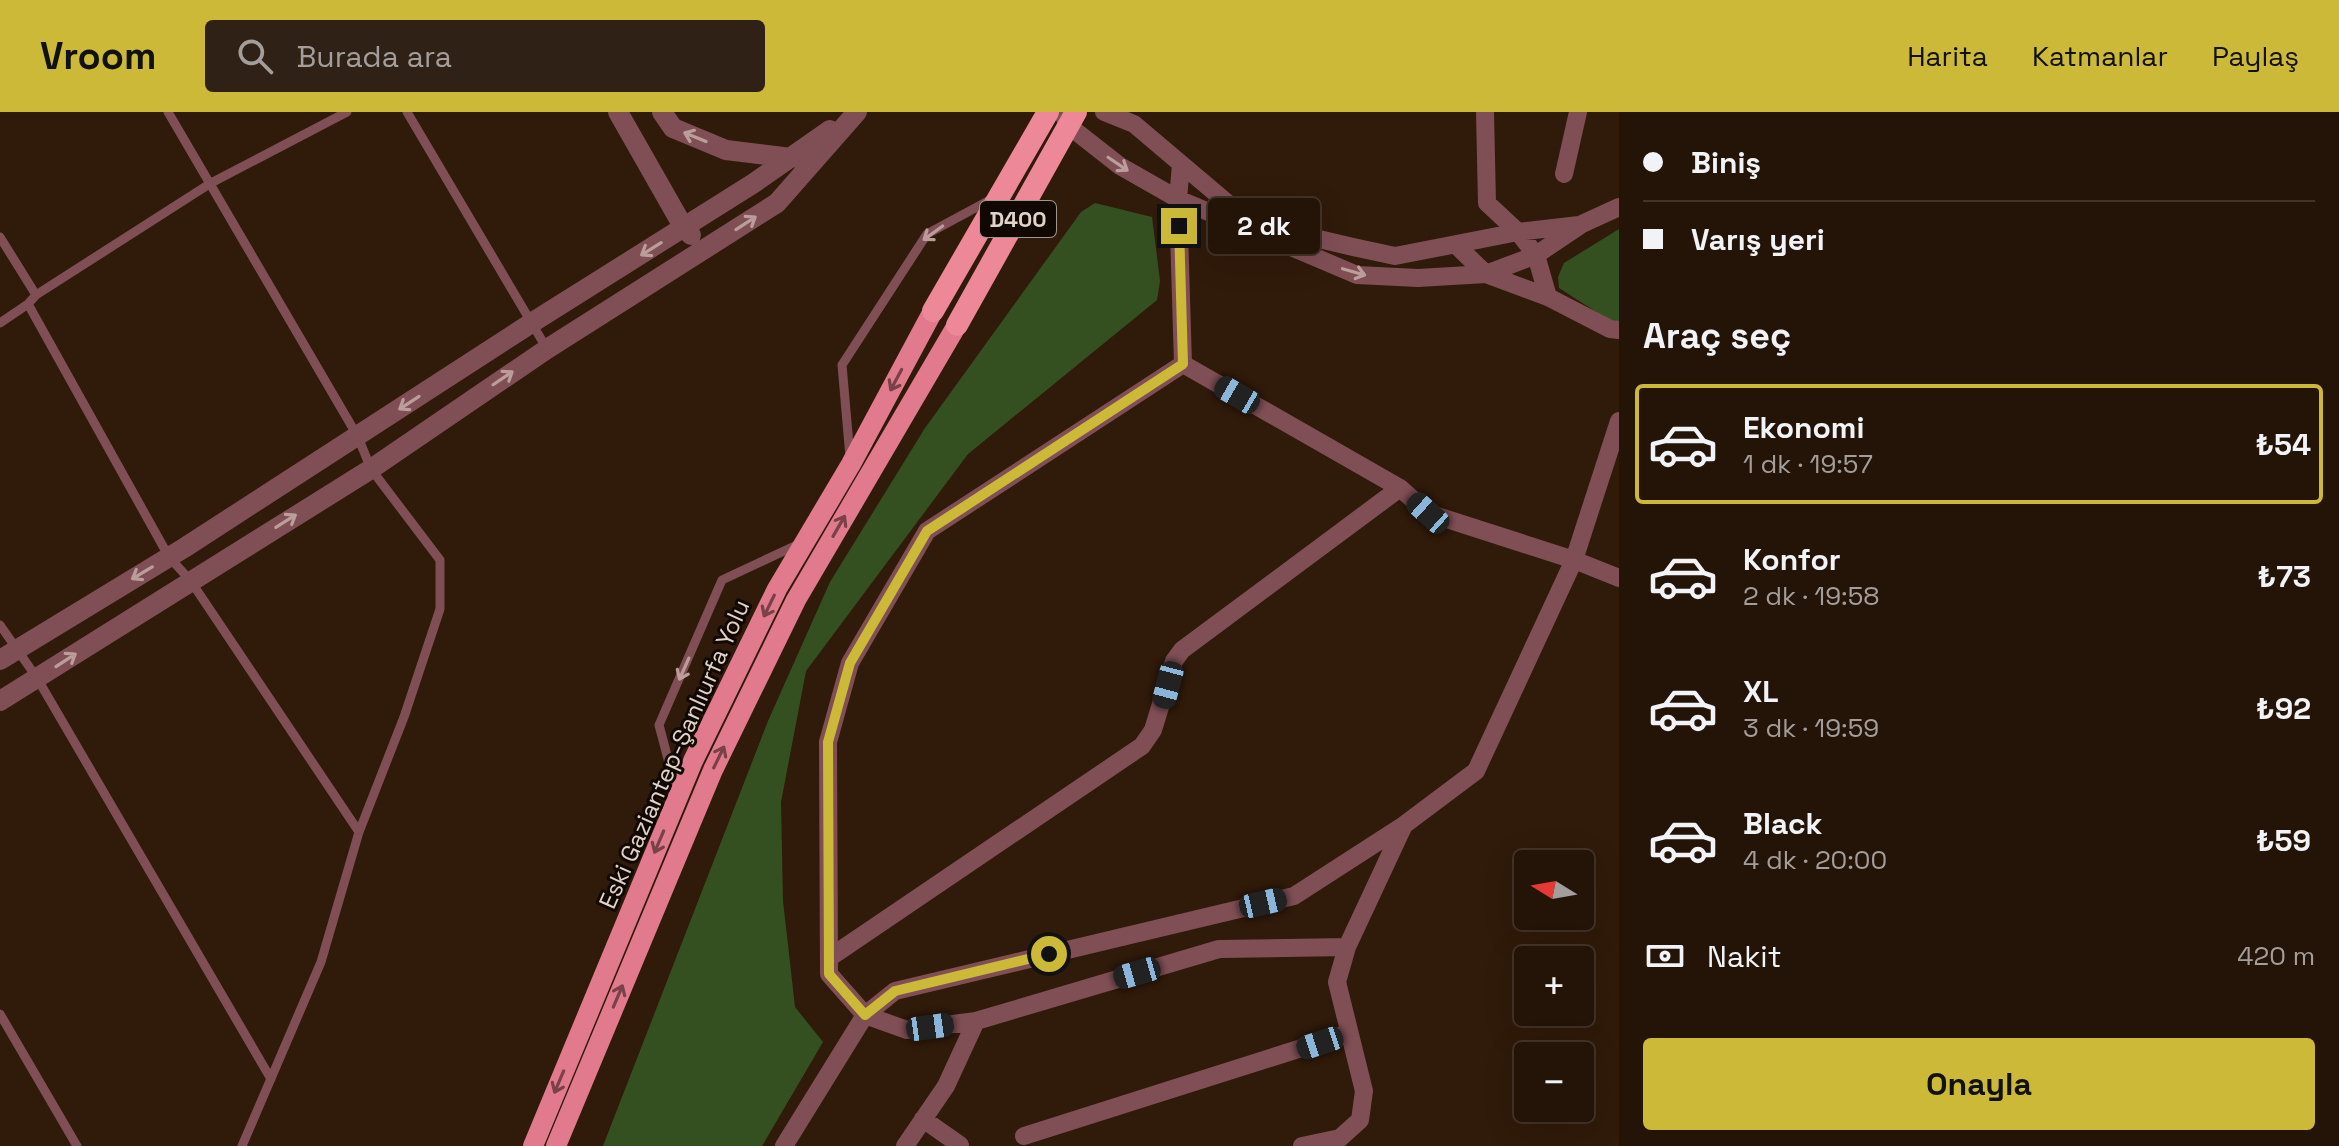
<!DOCTYPE html>
<html lang="tr">
<meta charset="utf-8">
<style>
body{margin:0;font-family:"Space Grotesk",sans-serif;background:#302116;color:#f1f3f6;height:100vh;display:flex;flex-direction:column;font-size:30px;white-space:nowrap}
*{box-sizing:border-box;margin:0}
p{font-size:26px;color:#a39e9c}
.icon{flex:none;width:44px;height:44px;fill:none;stroke:currentColor;stroke-width:2;stroke-linecap:round;stroke-linejoin:round}
.map{position:relative;flex:1;overflow:hidden}
.drawer{display:flex;flex-direction:column;background:#241408;width:720px}
.drawer>*{flex:none}
.banner{display:grid;align-content:center;height:176px;padding:0 24px;background:#241408}
.needle{width:52px;rotate:281deg}
.tools{position:absolute;left:1514px;top:738px;display:grid;gap:16px}
.tools a{display:grid;place-items:center;width:80px;height:80px;border-radius:8px;background:#241408;box-shadow:0 8px 32px #0002,0 0 0 2px #413329;font-size:40px}
.end{position:absolute;width:36px;height:36px;margin:-18px;border:10px solid #cdb938;background:#111;box-shadow:0 0 0 4px #111}
.from{border-radius:50%}
.bubble{position:absolute;height:56px;border-radius:8px;background:#241408;box-shadow:0 8px 32px #0002,0 0 0 2px #413329;font-size:26px;font-weight:600;line-height:56px;text-align:center}
.car{position:absolute;width:24px;height:48px;margin:-24px -12px;border-radius:10px;box-shadow:0 0 6px 2px #0007;background:linear-gradient(#222 24%,#8ab4d8 0 40%,#222 0 76%,#8ab4d8 0 86%,#222 0)}
.banner b{display:flex;align-items:center;gap:28px;height:76px;font-size:30px}
.banner b+b{border-top:2px solid #413329}
.banner i{width:20px;height:20px;background:#f1f3f6}
ul{padding:0;list-style:none}
li{display:flex;align-items:center;gap:24px;height:120px;margin:0 16px 12px;padding:0 8px;border:4px solid transparent;border-radius:8px}
li div{flex:1}
li b{display:block;font-size:30px}
li em{font-style:normal;font-weight:600}
li.on{border-color:#cdb938}
li>.icon{width:72px;height:72px;stroke-width:1.5}
h2{padding:0 24px;font-size:36px;line-height:96px}
.pay{display:flex;align-items:center;gap:20px;height:88px;padding:0 24px;font-size:30px}
.pay p{margin-inline-start:auto}
.button{display:flex;gap:16px;margin-top:auto;padding:16px 24px}
.button a{flex:1;height:92px;border-radius:8px;background:#cdb938;color:#111;font-size:32px;font-weight:600;line-height:92px;text-align:center}
header{display:flex;align-items:center;gap:48px;box-sizing:border-box;height:112px;padding:0 40px;background:#cdb938;color:#111}
header strong{font-size:38px}
nav{display:flex;gap:44px;margin-inline-start:auto;font-size:28px}
.search{width:560px;height:72px;background:#302116;display:flex;align-items:center;gap:20px;box-sizing:border-box;padding:0 28px;border-radius:8px;color:#a39e9c;font-size:30px}
main{display:flex;flex:1;min-height:0}
.map>svg:first-child{display:block}
</style>
<header>
<strong>Vroom</strong>
<div class="search"><svg class="icon" aria-label="search" viewBox="0 0 24 24"><circle cx="10" cy="10" r="6"/><path d="M15 15l6 6"/></svg>Burada ara</div>
<nav><a>Harita</a><a>Katmanlar</a><a>Paylaş</a></nav>
</header>
<main>
<div class="map">
<svg width="1619" height="1034" viewBox="0 0 1619 1034">
<rect width="100%" height="100%" fill="#301a0a"/>
<path fill="#355020" d="M 1095,91 L 1152,105 L 1160,169 L 1157,188 L 968,342 L 806,559 L 781,690 L 783,789 L 795,895 L 823,930 L 762,1034 L 603,1034 L 768,609 L 830,470 L 925,316 L 1081,100 Z
M 1619,117 L 1619,212 L 1615,212 L 1559,176 L 1558,165 L 1564,151 Z"/>
<g fill="none" stroke-linecap="round" stroke-linejoin="round">
<path stroke="#804f56" stroke-width="9" d="M 168,0 L 358,325 L 371,357 L 440,448 L 440,497 L 404,605 L 359,720 L 321,850 L 242,1034
M 407,0 L 547,237
M 0,125 L 36,183
M 28,192 L 169,445 L 190,468 L 359,720
M 0,211 L 28,192 L 36,183 L 211,71 L 347,0
M 850,345 L 842,253 L 927,122 L 990,88
M 0,513 L 37,566 L 271,967
M 676,677 L 659,613 L 722,468 L 799,432
M 0,902 L 77,1034"/>
<path stroke="#804f56" stroke-width="18" d="M 1062,0 L 1069,14 L 1120,54 L 1178,87 L 1357,163 L 1418,166 L 1486,162 L 1536,143 L 1582,112 L 1619,95
M 1104,0 L 1134,12 L 1251,111 L 1353,135 L 1395,144 L 1518,120 L 1579,113
M 1485,0 L 1487,91 L 1518,120 L 1536,143 L 1548,185
M 1181,52 L 1178,87 L 1183,252 L 927,419 L 850,551 L 828,630 L 829,862 L 865,903 L 907,918 L 976,909 L 1219,837 L 1347,835
M 1564,62 L 1578,0
M 1456,133 L 1486,162 L 1548,185 L 1610,217 L 1619,218
M 1183,252 L 1400,376 L 1428,401 L 1574,448 L 1619,466
M 829,846 L 1142,634 L 1153,618 L 1174,549 L 1182,538 L 1400,376
M 923,1007 L 960,1033
M 1024,1024 L 1349,921
M 784,1034 L 865,903 L 895,879 L 1294,784 L 1404,713 L 1476,659 L 1574,448 L 1619,309
M 905,1034 L 946,974 L 976,909
M 1302,1034 L 1340,1026 L 1360,1008 L 1364,979 L 1337,870 L 1347,835 L 1404,713"/>
<path stroke="#804f56" stroke-width="20" d="M 618,0 L 684,116 L 691,123
M 662,0 L 673,16 L 726,38 L 791,46
M 0,548 L 184,436 L 533,210 L 754,71 L 830,18
M 0,589 L 371,357 L 547,237 L 777,91 L 857,0"/>
<path stroke="#e17a8c" stroke-width="20" d="M 533,1034 L 693,649 L 777,477 L 851,352 L 933,199
M 556,1034 L 713,658 L 796,488 L 957,213"/>
<path stroke="#ed8898" stroke-width="22" d="M 933,199 L 1048,0
M 957,213 L 1076,0"/>
</g>
<defs><path id="oneway-shaft" d="M-6 0H5M1.5-3L5.5 0L1.5 3" fill="none" stroke-width="1.6" stroke-linecap="round" stroke-linejoin="round" transform="scale(2)"/></defs>
<g stroke="#bb9e9b">
<use href="#oneway-shaft" transform="translate(695 25) rotate(-158)"/>
<use href="#oneway-shaft" transform="translate(1118 52) rotate(34)"/>
<use href="#oneway-shaft" transform="translate(746 111) rotate(-33)"/>
<use href="#oneway-shaft" transform="translate(933 121) rotate(144)"/>
<use href="#oneway-shaft" transform="translate(651 137) rotate(148)"/>
<use href="#oneway-shaft" transform="translate(1354 160) rotate(16)"/>
<use href="#oneway-shaft" transform="translate(503 266) rotate(-34)"/>
<use href="#oneway-shaft" transform="translate(409 291) rotate(147)"/>
<use href="#oneway-shaft" transform="translate(286 409) rotate(-32)"/>
<use href="#oneway-shaft" transform="translate(142 461) rotate(149)"/>
<use href="#oneway-shaft" transform="translate(66 548) rotate(-33)"/>
<use href="#oneway-shaft" transform="translate(684 557) rotate(114)"/>
</g>
<g stroke="#794148">
<use href="#oneway-shaft" transform="translate(896 268) rotate(118)"/>
<use href="#oneway-shaft" transform="translate(839 414) rotate(-60)"/>
<use href="#oneway-shaft" transform="translate(769 494) rotate(116)"/>
<use href="#oneway-shaft" transform="translate(719 645) rotate(-64)"/>
<use href="#oneway-shaft" transform="translate(659 730) rotate(113)"/>
<use href="#oneway-shaft" transform="translate(618 884) rotate(-67)"/>
<use href="#oneway-shaft" transform="translate(559 970) rotate(113)"/>
</g>
<g fill="none" stroke-linecap="round" stroke-linejoin="round">
<path stroke="#cdb938" stroke-width="10" d="M 1049,842 L 895,879 L 865,903 L 829,862 L 828,630 L 850,551 L 927,419 L 1183,252 L 1179,114"/>
</g>
<g text-anchor="middle" dominant-baseline="central" stroke-width="6" stroke-linejoin="round" paint-order="stroke">
<rect fill="#110803" stroke="#a3968e" stroke-width="2" x="980" y="89" width="76" height="36" rx="6"/>
<g font-size="22" font-weight="bold" fill="#e2d3c9">
<text x="1018" y="107">D400</text>
</g>
<g font-size="24" fill="#e2d3c9" stroke="#110803">
<text transform="translate(674 642) rotate(-66)">Eski Gaziantep-Şanlıurfa Yolu</text>
</g>
</g>
</svg>
<div class="tools">
<a><svg class="needle" viewBox="-14 -14 28 28"><path d="M0-13l5 13h-10z" fill="#e53935"/><path d="M0 13l5-13h-10z" fill="#a39e9c"/></svg></a>
<a>+</a>
<a>−</a>
</div>
<i class="end from" style="left:1049px;top:842px"></i>
<i class="end" style="left:1179px;top:114px"></i>
<div class="bubble" style="left:1208px;top:86px;width:112px">2 dk</div>
<i class="car" style="left:1237px;top:283px;rotate:300deg"></i>
<i class="car" style="left:1428px;top:401px;rotate:312deg"></i>
<i class="car" style="left:1168px;top:573px;rotate:195deg"></i>
<i class="car" style="left:1263px;top:791px;rotate:77deg"></i>
<i class="car" style="left:1137px;top:861px;rotate:254deg"></i>
<i class="car" style="left:930px;top:915px;rotate:82deg"></i>
<i class="car" style="left:1320px;top:931px;rotate:252deg"></i>
</div>
<section class="drawer">
<div class="banner">
<b><i class="from"></i>Biniş</b>
<b><i></i>Varış yeri</b>
</div>
<h2>Araç seç</h2>
<ul>
<li class="on"><svg class="icon" aria-label="car" viewBox="0 0 24 24"><path d="M5 17H2v-5l4-1 3-4h7l3 4 3 1v5h-3M9 17h6M6 11h13"/><circle cx="7" cy="17" r="2"/><circle cx="17" cy="17" r="2"/></svg><div><b>Ekonomi</b><p>1 dk · 19:57</p></div><em>₺54</em></li>
<li><svg class="icon" aria-label="car" viewBox="0 0 24 24"><path d="M5 17H2v-5l4-1 3-4h7l3 4 3 1v5h-3M9 17h6M6 11h13"/><circle cx="7" cy="17" r="2"/><circle cx="17" cy="17" r="2"/></svg><div><b>Konfor</b><p>2 dk · 19:58</p></div><em>₺73</em></li>
<li><svg class="icon" aria-label="car" viewBox="0 0 24 24"><path d="M5 17H2v-5l4-1 3-4h7l3 4 3 1v5h-3M9 17h6M6 11h13"/><circle cx="7" cy="17" r="2"/><circle cx="17" cy="17" r="2"/></svg><div><b>XL</b><p>3 dk · 19:59</p></div><em>₺92</em></li>
<li><svg class="icon" aria-label="car" viewBox="0 0 24 24"><path d="M5 17H2v-5l4-1 3-4h7l3 4 3 1v5h-3M9 17h6M6 11h13"/><circle cx="7" cy="17" r="2"/><circle cx="17" cy="17" r="2"/></svg><div><b>Black</b><p>4 dk · 20:00</p></div><em>₺59</em></li>
</ul>
<div class="pay"><svg class="icon" aria-label="cash" viewBox="0 0 24 24"><path d="M3 7h18v10H3z"/><circle cx="12" cy="12" r="2"/></svg>Nakit<p>420 m</p></div>
<div class="button"><a>Onayla</a></div>
</section>
</main>
